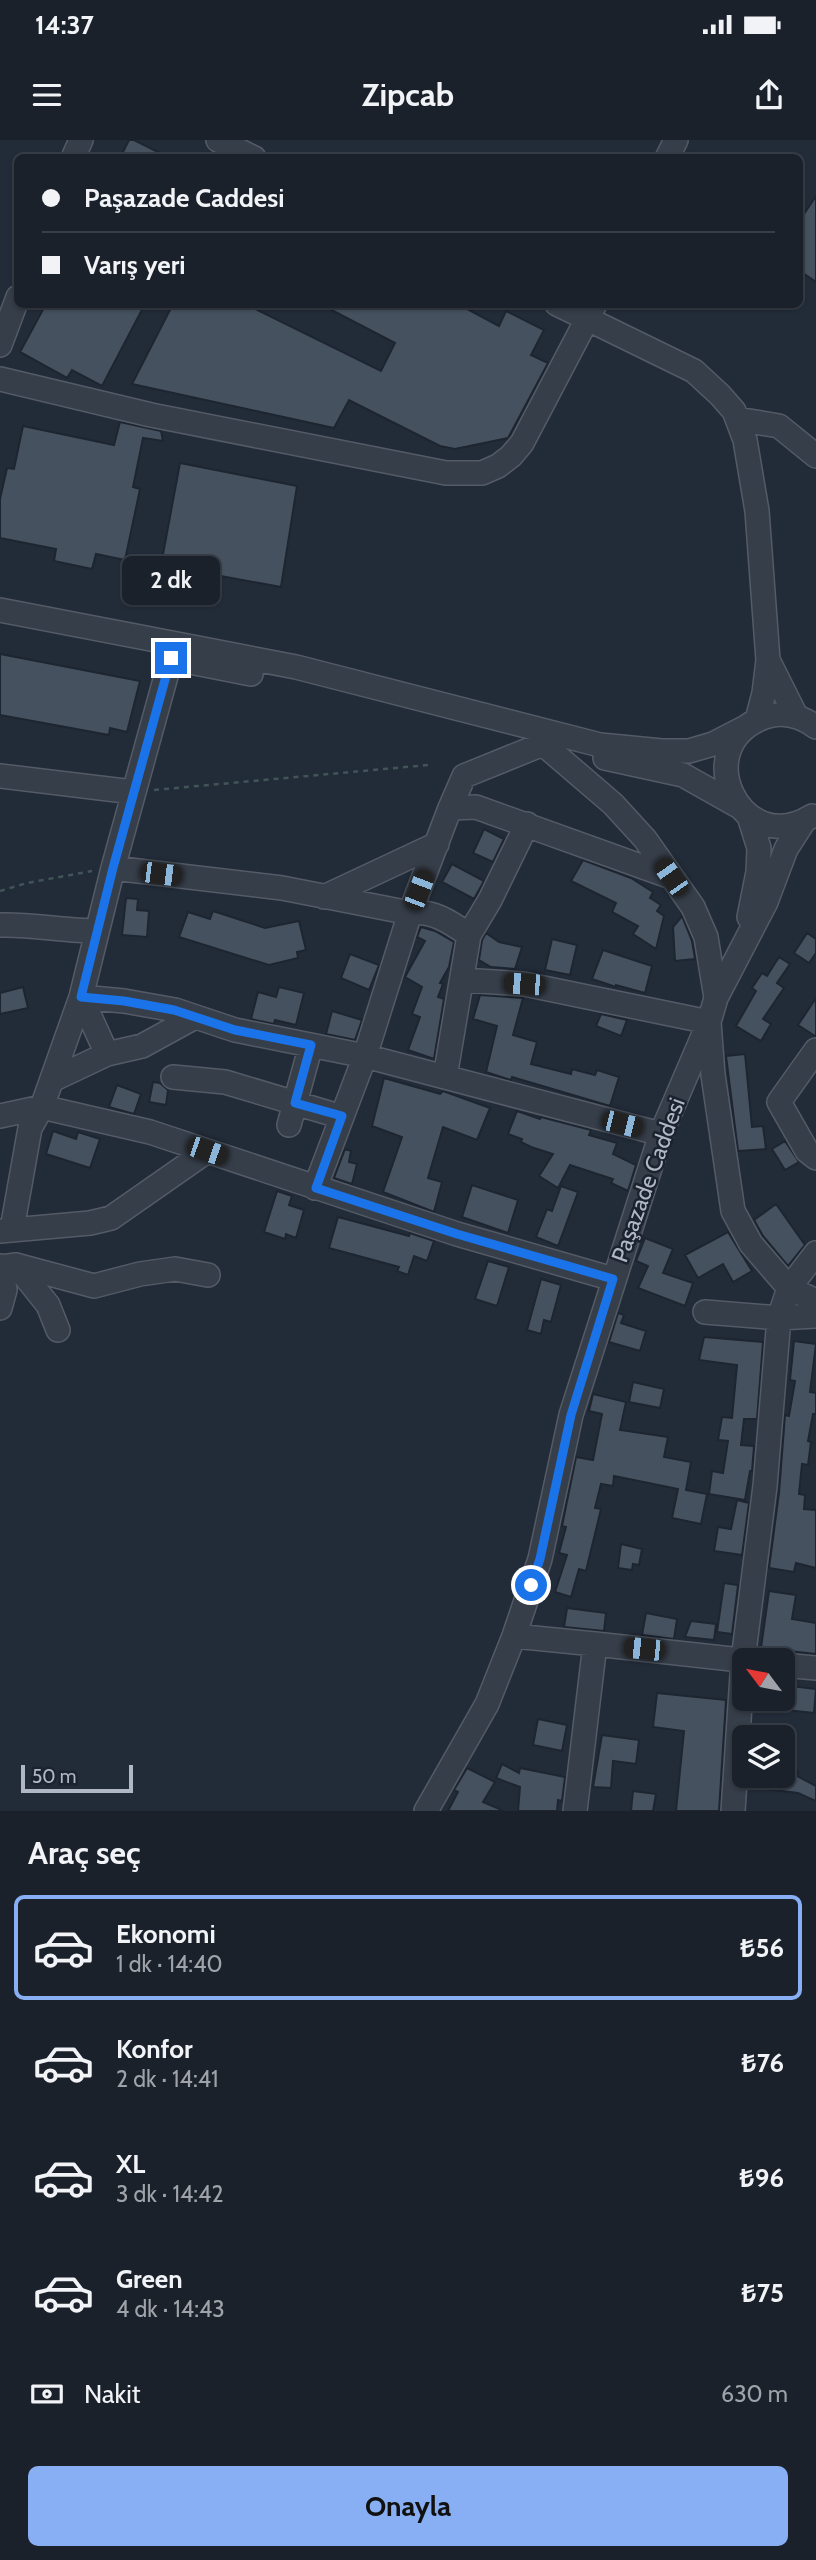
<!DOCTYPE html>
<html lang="tr">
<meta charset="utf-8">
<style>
body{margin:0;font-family:Cabin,sans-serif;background:#272e37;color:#f1f3f6;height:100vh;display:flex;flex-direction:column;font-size:26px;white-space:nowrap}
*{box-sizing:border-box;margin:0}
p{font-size:23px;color:#9fa3a9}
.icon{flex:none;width:38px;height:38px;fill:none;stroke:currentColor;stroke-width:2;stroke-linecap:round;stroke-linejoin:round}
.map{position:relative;height:1671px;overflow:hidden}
.panel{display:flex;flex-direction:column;background:#1a212b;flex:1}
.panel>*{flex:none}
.hud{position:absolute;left:14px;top:14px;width:789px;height:154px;border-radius:10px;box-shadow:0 2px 5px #0004,0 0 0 2px #383e47;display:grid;align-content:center;height:154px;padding:0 28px;background:#1a212b}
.needle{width:46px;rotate:302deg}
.controls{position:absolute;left:732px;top:1508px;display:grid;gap:14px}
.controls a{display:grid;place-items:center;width:63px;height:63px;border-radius:10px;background:#1a212b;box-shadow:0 2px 5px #0004,0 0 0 2px #383e47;font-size:35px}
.scale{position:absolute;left:21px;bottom:18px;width:112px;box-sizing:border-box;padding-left:7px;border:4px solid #b1b8c5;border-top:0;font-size:19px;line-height:24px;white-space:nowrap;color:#b1b8c5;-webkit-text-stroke:5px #1b232e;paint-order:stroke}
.end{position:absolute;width:32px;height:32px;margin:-16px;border:9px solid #1a73e8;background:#fff;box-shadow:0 0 0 4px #fff}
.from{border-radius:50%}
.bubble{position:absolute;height:49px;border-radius:10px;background:#1a212b;box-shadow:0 2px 5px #0004,0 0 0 2px #383e47;font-size:23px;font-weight:700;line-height:49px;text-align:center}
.car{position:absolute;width:21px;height:42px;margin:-21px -10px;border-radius:9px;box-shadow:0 0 5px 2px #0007;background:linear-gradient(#222 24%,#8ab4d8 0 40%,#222 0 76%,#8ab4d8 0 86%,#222 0)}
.hud b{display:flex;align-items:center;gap:24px;height:66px;font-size:26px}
.hud b+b{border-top:2px solid #383e47}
.hud i{width:18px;height:18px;background:#f1f3f6}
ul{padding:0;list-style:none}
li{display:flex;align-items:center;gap:21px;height:105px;margin:0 14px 10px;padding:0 14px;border:4px solid transparent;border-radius:10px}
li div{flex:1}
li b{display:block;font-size:26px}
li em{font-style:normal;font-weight:700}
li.selected{border-color:#88aff3}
li>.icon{width:63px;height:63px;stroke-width:1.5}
h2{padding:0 28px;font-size:32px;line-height:84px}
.pay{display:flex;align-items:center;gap:18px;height:77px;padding:0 28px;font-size:26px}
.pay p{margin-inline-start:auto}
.primary-button{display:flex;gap:14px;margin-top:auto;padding:14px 28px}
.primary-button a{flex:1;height:80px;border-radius:10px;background:#88aff3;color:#111;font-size:28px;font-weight:700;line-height:80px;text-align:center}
.status{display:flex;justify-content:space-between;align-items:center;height:49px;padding:0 35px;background:#1a212b;direction:ltr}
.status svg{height:19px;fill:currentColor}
header{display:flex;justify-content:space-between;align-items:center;height:91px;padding:0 28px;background:#1a212b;font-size:32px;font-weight:700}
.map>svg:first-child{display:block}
</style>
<div class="status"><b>14:37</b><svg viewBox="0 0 49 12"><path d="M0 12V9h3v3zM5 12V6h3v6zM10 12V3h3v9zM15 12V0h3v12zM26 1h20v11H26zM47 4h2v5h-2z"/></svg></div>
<header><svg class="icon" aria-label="menu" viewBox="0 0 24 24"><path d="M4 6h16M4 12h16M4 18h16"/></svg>Zipcab<svg class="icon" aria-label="share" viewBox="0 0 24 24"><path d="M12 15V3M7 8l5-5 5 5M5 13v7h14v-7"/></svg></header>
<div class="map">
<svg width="816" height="1671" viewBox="0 0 816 1671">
<rect width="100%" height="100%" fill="#222c39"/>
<path fill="#465160" stroke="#1d2530" stroke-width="2" d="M 129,0 L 134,0 L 170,18 L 120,18 Z
M 816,56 L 816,142 L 800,131 L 800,80 Z
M 46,164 L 145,164 L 102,246 L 72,230 L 67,238 L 20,212 Z
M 173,164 L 245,164 L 381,231 L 395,203 L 320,164 L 458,164 L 499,186 L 506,171 L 544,190 L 531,215 L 548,223 L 508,298 L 455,309 L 440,306 L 349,260 L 334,288 L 132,244 Z
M 120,282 L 161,291 L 163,301 L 143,298 L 133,347 L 140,349 L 125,420 L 96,414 L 92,429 L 54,421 L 56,409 L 0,398 L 0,359 L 7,328 L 14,329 L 23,286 L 114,305 Z
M 180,323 L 297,346 L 281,447 L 161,425 Z
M 0,514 L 140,541 L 127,592 L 110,588 L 109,595 L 0,575 Z
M 484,689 L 504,699 L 493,722 L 473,713 Z
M 583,720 L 631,738 L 653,752 L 650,758 L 661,765 L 657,771 L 664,776 L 656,809 L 633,794 L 638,786 L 612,772 L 616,763 L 571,741 Z
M 452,724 L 484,741 L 474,759 L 442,742 Z
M 126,758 L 138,759 L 137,770 L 149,771 L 147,797 L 122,795 Z
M 213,771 L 265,788 L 299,781 L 306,810 L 297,812 L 298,818 L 269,825 L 179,797 L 188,772 L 210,779 Z
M 682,776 L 692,801 L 695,819 L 675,821 L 673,787 Z
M 421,787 L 435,791 L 454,802 L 449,827 L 440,843 L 443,844 L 438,857 L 444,859 L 434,919 L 408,910 L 420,877 L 412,874 L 422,847 L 405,837 L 425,801 L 417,797 Z
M 486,793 L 499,802 L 522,807 L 515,829 L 491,827 L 479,820 L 482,800 Z
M 807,793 L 816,799 L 816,813 L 809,823 L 794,813 Z
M 552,799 L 577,805 L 570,835 L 545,830 Z
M 603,810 L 652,826 L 645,853 L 616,845 L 616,847 L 592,839 Z
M 350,814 L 379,825 L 369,850 L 341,838 Z
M 779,817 L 790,824 L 777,843 L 784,848 L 763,879 L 771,884 L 761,901 L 736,886 L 756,851 L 752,848 L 762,833 L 767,836 Z
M 23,847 L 28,868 L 0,874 L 0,853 Z
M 279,847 L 304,853 L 296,885 L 275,880 L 274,884 L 251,879 L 258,852 L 276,857 Z
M 480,855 L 523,858 L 513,895 L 537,902 L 531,924 L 571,934 L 572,929 L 595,935 L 597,930 L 619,937 L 610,966 L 512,937 L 511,940 L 486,932 L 497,886 L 473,879 Z
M 816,858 L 816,896 L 815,896 L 798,885 Z
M 332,871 L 362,880 L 355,900 L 326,894 Z
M 601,874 L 627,880 L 621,896 L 596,886 Z
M 745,914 L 752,987 L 763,986 L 766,1009 L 738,1011 L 726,916 Z
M 384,938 L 440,954 L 443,951 L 490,968 L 477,1000 L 443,987 L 428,1038 L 442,1042 L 434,1072 L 383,1052 L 402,997 L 372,986 Z
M 153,942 L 160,943 L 168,950 L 166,965 L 149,962 Z
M 117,945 L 141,954 L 134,974 L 109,967 Z
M 517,971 L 540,979 L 541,977 L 591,990 L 589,995 L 617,1003 L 613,1014 L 636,1025 L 628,1051 L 611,1043 L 613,1039 L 570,1025 L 558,1048 L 539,1036 L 553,1014 L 531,1007 L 521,1002 L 522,999 L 508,994 Z
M 53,991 L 76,999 L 78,992 L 100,999 L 90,1028 L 46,1014 Z
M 785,1001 L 799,1022 L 785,1030 L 772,1009 Z
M 345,1009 L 351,1011 L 349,1022 L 357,1024 L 352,1044 L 334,1038 Z
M 472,1045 L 518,1060 L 508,1093 L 462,1077 Z
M 561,1046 L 578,1052 L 558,1106 L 536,1097 L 547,1069 L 552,1071 Z
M 277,1051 L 292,1056 L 289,1065 L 304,1070 L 296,1098 L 286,1094 L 285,1099 L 264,1092 Z
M 776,1064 L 805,1105 L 788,1126 L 763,1096 L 754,1080 Z
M 338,1077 L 409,1096 L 410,1093 L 434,1101 L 427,1121 L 414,1116 L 408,1135 L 397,1131 L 399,1127 L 329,1108 Z
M 728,1092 L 752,1131 L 733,1142 L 723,1124 L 698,1138 L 685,1115 Z
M 645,1098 L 673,1109 L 663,1133 L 693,1143 L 685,1166 L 638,1148 L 648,1126 L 636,1121 Z
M 488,1121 L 509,1127 L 497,1166 L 475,1159 Z
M 541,1139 L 561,1145 L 551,1182 L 544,1180 L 541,1194 L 527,1190 Z
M 618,1173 L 624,1175 L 621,1183 L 646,1191 L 640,1211 L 609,1202 Z
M 704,1197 L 763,1202 L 757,1279 L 744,1279 L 741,1305 L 754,1306 L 752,1331 L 750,1331 L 745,1360 L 709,1354 L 712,1331 L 723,1333 L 728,1301 L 718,1300 L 722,1277 L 732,1278 L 737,1225 L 699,1220 Z
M 794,1201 L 816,1204 L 810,1252 L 816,1253 L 816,1274 L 813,1274 L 808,1301 L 811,1302 L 808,1325 L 802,1324 L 799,1354 L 805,1355 L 804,1369 L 816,1370 L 816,1428 L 796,1423 L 794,1432 L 769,1428 L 779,1353 L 785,1275 L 789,1276 L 795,1241 L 790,1240 Z
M 633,1242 L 664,1249 L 660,1268 L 629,1262 Z
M 593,1254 L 626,1262 L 620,1290 L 668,1297 L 664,1317 L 691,1322 L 686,1350 L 707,1354 L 701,1384 L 672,1378 L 678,1349 L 614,1336 L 613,1346 L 601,1344 L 595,1368 L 601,1369 L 586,1431 L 579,1429 L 571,1457 L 555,1452 L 567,1415 L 559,1413 L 566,1387 L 562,1386 L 576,1317 L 593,1320 L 602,1274 L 589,1271 Z
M 737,1360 L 749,1363 L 742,1415 L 714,1411 L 718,1387 L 731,1389 Z
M 621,1404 L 642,1409 L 639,1425 L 633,1424 L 632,1430 L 618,1428 Z
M 724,1443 L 738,1445 L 732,1494 L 717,1492 Z
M 769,1451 L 796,1455 L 792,1479 L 816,1483 L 816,1514 L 761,1508 Z
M 567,1468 L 606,1473 L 604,1491 L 564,1487 Z
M 646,1473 L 677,1479 L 674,1499 L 642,1495 Z
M 691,1481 L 716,1484 L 714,1500 L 685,1497 Z
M 782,1545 L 816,1549 L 814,1573 L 786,1570 L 787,1561 L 782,1561 Z
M 657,1553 L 726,1560 L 719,1671 L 676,1671 L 684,1591 L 653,1587 Z
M 538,1579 L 567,1585 L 562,1611 L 533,1605 Z
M 602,1595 L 639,1600 L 636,1624 L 613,1621 L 611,1648 L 593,1647 Z
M 502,1624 L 519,1633 L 520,1628 L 565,1637 L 562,1661 L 558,1660 L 557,1671 L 518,1671 L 520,1647 L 496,1638 Z
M 467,1628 L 495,1642 L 483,1662 L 504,1671 L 448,1671 L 458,1652 L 454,1650 Z
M 782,1629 L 798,1631 L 797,1636 L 816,1646 L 816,1661 L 798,1653 L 759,1648 L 761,1636 L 782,1636 Z
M 633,1651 L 656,1654 L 653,1671 L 631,1671 Z"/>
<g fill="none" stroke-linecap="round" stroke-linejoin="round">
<g stroke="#545b67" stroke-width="26">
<path id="minor" d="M 218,0 L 254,18
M 73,18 L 81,0
M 667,18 L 676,0
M 557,164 L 694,231 L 720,255 L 734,271 L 745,300 L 757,371 L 768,520 L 764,553 L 757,580
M 0,205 L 18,157
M 0,239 L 151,275 L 446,333 L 482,333 L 498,326 L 511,316 L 522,303 L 595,164
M 737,279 L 779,286 L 816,316
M 0,470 L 296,527 L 600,605 L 662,611 L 689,611 L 713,604 L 746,587
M 175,519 L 251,534
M 768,520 L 796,576
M 605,618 L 683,635 L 738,666
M 0,636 L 133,652
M 450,668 L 464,636 L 543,604 L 613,664 L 645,699 L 693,767 L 706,797 L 716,858
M 749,676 L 759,708 L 758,732 L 749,777
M 812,676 C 741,721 686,605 765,577 C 783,571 801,576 816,587
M 113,728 L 282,748 L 410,773 C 433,770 450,782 469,795
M 324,757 L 437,704
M 0,785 C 32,784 65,791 97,791
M 462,840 L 524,844 L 709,882 L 713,935 L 733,1071 L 751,1104 L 789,1148 L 816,1161
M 81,857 L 124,861 L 175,870 L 235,890 L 365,916 L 661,994
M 81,857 L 107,914 L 142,906 L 195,877
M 816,910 L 779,962 L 807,1011 L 816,1018
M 173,937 L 225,942 L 342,977
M 445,937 L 469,795 L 490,760 L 527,684
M 52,940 L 107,914
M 0,976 L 42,967 L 150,992 L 457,1094 L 613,1139
M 289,985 L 311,905
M 315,1048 L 365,916 L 410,773 L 450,668 L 476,667 L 671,737
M 12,1089 L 30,988 L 42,967 L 81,857 L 113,728 L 171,518
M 0,1091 L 90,1083 L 111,1078 L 207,1011
M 16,1125 L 48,1165 L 58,1190
M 0,1127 L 16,1125 L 94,1146 L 140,1134 L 175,1129 L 208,1135
M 0,1168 L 5,1150 L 1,1126
M 705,1172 L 779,1178 L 816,1176
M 514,1496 L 595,1504
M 782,1525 L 816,1528
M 426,1671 L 487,1564 L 514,1496 L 540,1419 L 571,1275 L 661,994 L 709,882 L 716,858 L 766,762 L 786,709 L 804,681
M 575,1671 L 595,1504 L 750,1521
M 733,1671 L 743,1520 L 765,1346 L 779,1178 L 789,1148 L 816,1113"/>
</g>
<path stroke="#425457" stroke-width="2.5" stroke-dasharray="5 5" stroke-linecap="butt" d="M 154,650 L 428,625
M 0,751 L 27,743 L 92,731"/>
<use href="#minor" stroke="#363e49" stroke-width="23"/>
</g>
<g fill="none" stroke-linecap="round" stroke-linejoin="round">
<path stroke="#1a73e8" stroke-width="9" d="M 171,518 L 113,728 L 81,857 L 124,861 L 174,870 L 235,890 L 311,905 L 295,963 L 342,976 L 316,1048 L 457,1094 L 613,1139 L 571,1275 L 540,1419 L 531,1445"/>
</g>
<g text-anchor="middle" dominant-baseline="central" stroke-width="5" stroke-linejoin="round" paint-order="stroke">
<g font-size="23" fill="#b1b8c5" stroke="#1b232e">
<text transform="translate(648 1040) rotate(-70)">Paşazade Caddesi</text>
</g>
</g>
</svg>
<div class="controls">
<a><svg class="needle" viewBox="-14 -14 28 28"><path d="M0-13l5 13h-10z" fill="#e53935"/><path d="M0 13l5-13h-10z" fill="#9fa3a9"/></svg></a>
<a><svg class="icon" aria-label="layers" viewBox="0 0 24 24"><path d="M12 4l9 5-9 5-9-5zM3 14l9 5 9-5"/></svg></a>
</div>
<div class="scale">50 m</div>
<i class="end from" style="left:531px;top:1445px"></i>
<i class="end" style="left:171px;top:518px"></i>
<div class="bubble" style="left:122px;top:416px;width:98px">2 dk</div>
<i class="car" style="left:161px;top:734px;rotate:97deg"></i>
<i class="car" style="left:671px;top:737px;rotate:325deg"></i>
<i class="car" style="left:419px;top:750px;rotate:21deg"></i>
<i class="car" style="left:524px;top:844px;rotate:274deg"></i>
<i class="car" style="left:622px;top:984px;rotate:104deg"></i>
<i class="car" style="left:207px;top:1011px;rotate:109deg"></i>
<i class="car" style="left:644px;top:1509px;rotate:276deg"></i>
<div class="hud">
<b><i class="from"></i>Paşazade Caddesi</b>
<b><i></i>Varış yeri</b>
</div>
</div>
<section class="panel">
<h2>Araç seç</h2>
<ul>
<li class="selected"><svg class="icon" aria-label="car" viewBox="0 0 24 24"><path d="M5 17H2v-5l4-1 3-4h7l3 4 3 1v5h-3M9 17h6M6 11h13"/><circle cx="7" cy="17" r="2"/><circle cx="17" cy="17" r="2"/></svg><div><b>Ekonomi</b><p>1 dk · 14:40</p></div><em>₺56</em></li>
<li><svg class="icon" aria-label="car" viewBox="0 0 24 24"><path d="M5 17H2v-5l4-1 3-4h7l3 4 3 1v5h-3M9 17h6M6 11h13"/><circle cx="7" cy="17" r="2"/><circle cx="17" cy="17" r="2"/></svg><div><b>Konfor</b><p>2 dk · 14:41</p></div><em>₺76</em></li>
<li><svg class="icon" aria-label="car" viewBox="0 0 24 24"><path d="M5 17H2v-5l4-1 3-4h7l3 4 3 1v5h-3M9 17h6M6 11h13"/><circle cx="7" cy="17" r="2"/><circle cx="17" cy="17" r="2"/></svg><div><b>XL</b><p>3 dk · 14:42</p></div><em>₺96</em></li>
<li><svg class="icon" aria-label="car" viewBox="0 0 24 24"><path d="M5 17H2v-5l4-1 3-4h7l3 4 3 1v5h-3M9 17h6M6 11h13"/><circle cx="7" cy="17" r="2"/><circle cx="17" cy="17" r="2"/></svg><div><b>Green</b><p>4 dk · 14:43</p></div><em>₺75</em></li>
</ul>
<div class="pay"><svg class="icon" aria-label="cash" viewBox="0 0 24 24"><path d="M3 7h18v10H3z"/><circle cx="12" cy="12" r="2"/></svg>Nakit<p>630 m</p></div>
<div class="primary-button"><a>Onayla</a></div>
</section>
